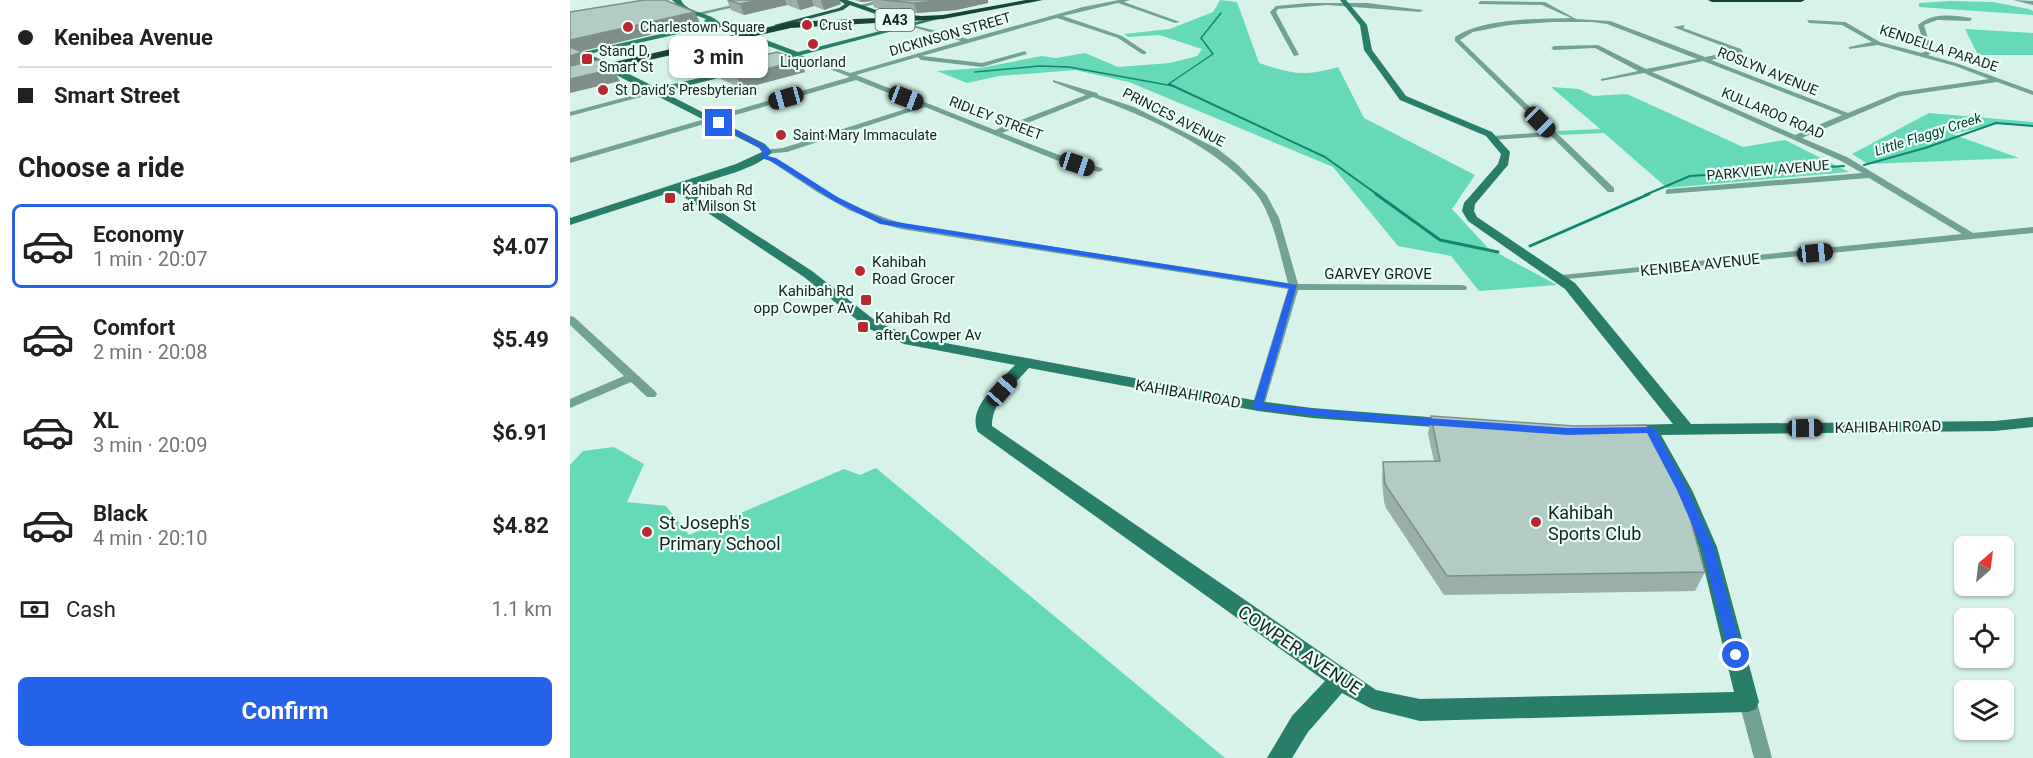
<!DOCTYPE html>
<meta charset="utf-8">
<style>
body{margin:0;font-family:Roboto,sans-serif;background:#f6f6f6;color:#202124;height:100vh;display:flex;flex-direction:column;font-size:22px;white-space:nowrap}
*{box-sizing:border-box;margin:0}
p{font-size:20px;color:#757577}
.icon{flex:none;width:33px;height:33px;fill:none;stroke:currentColor;stroke-width:2;stroke-linecap:round;stroke-linejoin:round}
.map{position:relative;flex:1;overflow:hidden}
.sheet{display:flex;flex-direction:column;background:#fff;width:570px}
.sheet>*{flex:none}
.guide{display:grid;align-content:center;height:132px;padding:0 18px;background:#fff}
.needle{width:39px;rotate:28deg}
.tools{position:absolute;left:1384px;top:536px;display:grid;gap:12px}
.tools a{display:grid;place-items:center;width:60px;height:60px;border-radius:9px;background:#fff;box-shadow:0 2px 4px #0004;font-size:30px}
.end{position:absolute;width:27px;height:27px;margin:-14px;border:8px solid #2563eb;background:#fff;box-shadow:0 0 0 3px #fff}
.from{border-radius:50%}
.bubble{position:absolute;height:42px;border-radius:9px;background:#fff;box-shadow:0 2px 4px #0004;font-size:20px;font-weight:700;line-height:42px;text-align:center}
.car{position:absolute;width:18px;height:36px;margin:-18px -9px;border-radius:8px;box-shadow:0 0 4px 2px #0007;background:linear-gradient(#222 24%,#8ab4d8 0 40%,#222 0 76%,#8ab4d8 0 86%,#222 0)}
.guide b{display:flex;align-items:center;gap:21px;height:57px;font-size:22px}
.guide b+b{border-top:2px solid #e0e0e0}
.guide i{width:15px;height:15px;background:#202124}
ul{padding:0;list-style:none}
li{display:flex;align-items:center;gap:18px;height:84px;margin:0 12px 9px;padding:0 6px;border:3px solid transparent;border-radius:9px}
li div{flex:1}
li b{display:block;font-size:22px}
li em{font-style:normal;font-weight:700}
li.active{border-color:#2563eb}
li>.icon{width:54px;height:54px;stroke-width:1.5}
h2{padding:0 18px;font-size:27px;line-height:72px}
.pay{display:flex;align-items:center;gap:15px;height:66px;padding:0 18px;font-size:22px}
.pay p{margin-inline-start:auto}
.button{display:flex;gap:12px;margin-top:auto;padding:12px 18px}
.button a{flex:1;height:69px;border-radius:9px;background:#2563eb;color:#fff;font-size:24px;font-weight:700;line-height:69px;text-align:center}
main{display:flex;flex:1;min-height:0}
.map>svg:first-child{display:block}
</style>
<main>
<section class="sheet">
<div class="guide">
<b><i class="from"></i>Kenibea Avenue</b>
<b><i></i>Smart Street</b>
</div>
<h2>Choose a ride</h2>
<ul>
<li class="active"><svg class="icon" aria-label="car" viewBox="0 0 24 24"><path d="M5 17H2v-5l4-1 3-4h7l3 4 3 1v5h-3M9 17h6M6 11h13"/><circle cx="7" cy="17" r="2"/><circle cx="17" cy="17" r="2"/></svg><div><b>Economy</b><p>1 min · 20:07</p></div><em>$4.07</em></li>
<li><svg class="icon" aria-label="car" viewBox="0 0 24 24"><path d="M5 17H2v-5l4-1 3-4h7l3 4 3 1v5h-3M9 17h6M6 11h13"/><circle cx="7" cy="17" r="2"/><circle cx="17" cy="17" r="2"/></svg><div><b>Comfort</b><p>2 min · 20:08</p></div><em>$5.49</em></li>
<li><svg class="icon" aria-label="car" viewBox="0 0 24 24"><path d="M5 17H2v-5l4-1 3-4h7l3 4 3 1v5h-3M9 17h6M6 11h13"/><circle cx="7" cy="17" r="2"/><circle cx="17" cy="17" r="2"/></svg><div><b>XL</b><p>3 min · 20:09</p></div><em>$6.91</em></li>
<li><svg class="icon" aria-label="car" viewBox="0 0 24 24"><path d="M5 17H2v-5l4-1 3-4h7l3 4 3 1v5h-3M9 17h6M6 11h13"/><circle cx="7" cy="17" r="2"/><circle cx="17" cy="17" r="2"/></svg><div><b>Black</b><p>4 min · 20:10</p></div><em>$4.82</em></li>
</ul>
<div class="pay"><svg class="icon" aria-label="cash" viewBox="0 0 24 24"><path d="M3 7h18v10H3z"/><circle cx="12" cy="12" r="2"/></svg>Cash<p>1.1 km</p></div>
<div class="button"><a>Confirm</a></div>
</section>
<div class="map">
<svg width="1463" height="758" viewBox="0 0 1463 758">
<rect width="100%" height="100%" fill="#d7f2e9"/>
<path fill="#66d9b9" d="M 650,0 L 667,2 L 689,63 C 723,74 733,77 768,67 L 794,118 L 905,175 L 882,209 L 918,248 L 987,285 L 909,291 L 881,256 L 828,246 L 763,167 L 559,82 L 505,70 L 429,76 L 397,83 L 367,71 L 410,68 L 472,56 L 486,58 L 515,53 L 548,67 L 600,63 L 627,56 L 632,49 L 589,35 L 558,37 L 554,34 L 600,29 L 643,12 Z
M 1382,1 L 1423,2 L 1459,9 L 1463,11 L 1463,15 L 1349,7 L 1349,3 Z
M 1395,29 L 1463,33 L 1463,55 L 1408,55 Z
M 981,87 L 1009,89 L 1023,96 L 1057,94 L 1173,147 L 1215,140 L 1279,172 L 1097,188 L 1034,133 L 990,135 L 986,131 L 1030,129 Z
M 1359,113 L 1463,122 L 1463,126 L 1427,124 L 1382,134 L 1449,158 L 1298,164 L 1282,154 Z
M 44,447 L 74,464 L 57,502 L 96,506 L 119,535 L 274,469 L 290,475 L 306,468 L 655,758 L 0,758 L 0,465 L 13,451 Z"/>
<g fill="none" stroke-linecap="round" stroke-linejoin="round">
<path stroke="#11866e" stroke-width="1.5" d="M 405,72 L 469,66 L 499,67 L 603,86
M 600,83 L 643,54 L 631,38 L 651,13"/>
<path stroke="#11866e" stroke-width="2" d="M 599,84 L 755,157 L 808,195
M 1294,165 L 1355,148 L 1426,123 L 1463,126
M 1075,195 L 1120,176 L 1274,166"/>
<path stroke="#11866e" stroke-width="3" d="M 806,194 L 870,240 L 928,252
M 960,246 L 1079,194"/>
<path fill="#71a293" fill-rule="evenodd" d="M 185,0 L 195,0 L 130,15 L 127,13 Z
M 310,0 L 321,0 L 289,8 L 286,6 Z
M 549,0 L 560,0 L 554,2 L 610,22 L 605,23 L 548,3 L 493,16 L 552,36 L 576,52 L 576,54 L 572,54 L 548,38 L 487,18 L 352,56 L 412,63 L 455,51 L 457,54 L 412,67 L 351,60 L 348,57 L 286,75 L 425,130 L 516,95 L 483,82 L 483,80 L 527,93 L 528,95 L 564,107 L 648,149 L 668,165 L 696,194 L 709,218 L 728,284 L 892,285 L 896,286 L 897,288 L 896,290 L 728,290 L 694,406 L 688,410 L 682,406 L 718,289 L 331,229 L 313,224 L 279,210 L 247,192 L 200,161 L 189,156 L 193,154 C 215,160 234,177 253,189 C 279,204 306,216 335,224 L 718,283 C 710,255 705,224 690,199 C 686,193 680,187 675,182 C 636,142 574,116 523,97 L 432,133 L 497,158 L 532,168 L 533,170 L 529,172 L 491,162 L 355,107 L 217,152 L 194,154 L 194,150 L 213,148 L 348,105 L 286,80 L 0,163 L 0,158 L 280,77 L 225,55 L 225,53 L 280,73 L 391,41 L 339,26 L 339,24 L 398,39 L 513,7 Z
M 1443,0 L 1463,1 L 1463,5 Z
M 910,1 L 975,2 L 1006,19 L 1040,21 L 1135,57 L 1166,51 L 1103,27 L 1115,25 L 1113,28 L 1171,49 L 1173,52 L 1141,60 L 1278,113 L 1329,92 L 1419,79 L 1385,66 L 1308,45 L 1279,49 L 1279,47 L 1302,42 L 1272,25 L 1239,23 L 1237,20 L 1275,22 L 1310,42 L 1352,53 L 1356,51 L 1348,25 C 1362,12 1384,15 1402,18 L 1400,21 L 1367,20 L 1354,25 L 1362,52 L 1358,55 L 1389,64 L 1463,91 L 1463,95 L 1427,82 L 1331,96 L 1232,138 L 1277,157 L 1403,233 L 1463,227 L 1463,233 L 988,280 L 988,276 L 992,275 L 1392,234 L 1299,178 L 1096,194 L 1096,190 L 1099,189 L 1292,173 L 1271,161 L 1074,73 L 1031,81 L 1031,79 L 1068,71 L 1025,48 L 984,50 L 981,48 L 984,46 L 1028,45 L 1076,69 L 1127,59 L 1037,24 L 1023,22 L 983,22 L 939,25 L 903,32 L 890,40 L 1044,188 L 1044,192 L 1038,192 L 981,136 L 920,140 L 919,138 L 923,136 L 977,132 L 885,41 L 885,37 C 913,18 967,19 1001,18 L 972,5 L 908,4 ZM 1133,61 L 1272,115 L 1225,135 L 1082,72 Z
M 738,3 L 797,3 L 853,10 L 850,12 L 757,5 L 708,9 L 706,12 L 729,55 L 724,56 L 700,12 L 706,6 Z
M 87,89 L 89,90 L 89,92 L 0,116 L 0,112 Z
M 0,316 L 4,317 L 85,391 L 87,394 L 85,397 L 77,397 L 61,382 L 0,408 L 0,399 L 54,376 L 0,325 Z
M 1178,694 L 1184,696 L 1187,702 L 1202,758 L 1184,758 L 1169,702 L 1172,696 Z"/>
<path fill="#297e69" fill-rule="evenodd" d="M 102,0 L 111,0 C 116,13 141,12 150,23 L 228,52 L 373,15 L 376,17 L 201,63 L 197,61 L 198,59 L 220,54 L 144,26 L 19,54 L 87,88 L 172,68 L 172,72 L 93,92 L 195,144 L 202,152 C 187,170 137,180 114,188 L 242,271 L 307,322 L 343,337 L 688,401 L 742,408 L 884,419 L 886,423 L 884,427 L 878,428 L 742,418 L 688,411 L 459,368 C 444,385 422,401 422,426 L 806,690 L 850,699 L 1164,692 L 1129,547 L 1104,490 L 1075,435 L 1052,434 L 1050,430 L 1052,426 L 1058,425 L 1103,424 L 995,289 L 898,221 L 892,211 L 894,203 L 928,164 L 931,154 L 916,136 L 830,100 L 794,50 L 790,25 L 770,0 L 776,0 L 797,25 L 802,50 L 836,96 L 922,132 L 940,152 L 938,165 L 905,204 L 904,211 L 907,217 L 1005,283 L 1121,424 L 1425,421 L 1463,417 L 1463,427 L 1425,431 L 1091,435 L 1122,490 L 1147,547 L 1189,702 L 1186,709 L 1178,712 L 850,721 L 802,709 L 772,693 L 738,732 L 722,758 L 697,758 L 722,716 L 755,681 L 408,432 C 396,408 431,380 445,365 L 334,344 L 297,328 L 234,277 L 105,191 L 0,225 L 0,218 L 166,164 L 192,152 L 189,148 L 5,54 L 137,23 L 134,21 L 136,19 L 114,11 Z"/>
<path fill="#245d4e" fill-rule="evenodd" d="M 268,0 L 277,0 L 315,13 L 352,16 L 349,18 L 314,17 L 280,5 L 273,10 L 208,27 L 204,25 L 269,8 L 275,4 Z"/>
<path fill="#184337" fill-rule="evenodd" d="M 456,0 L 473,0 L 373,19 L 221,28 L 0,78 L 0,72 L 221,22 L 373,15 Z
M 1138,0 L 1235,0 L 1231,2 L 1142,2 Z"/>
</g>
<path fill="#99afa8" d="M 157,0 L 269,0 L 271,4 L 254,10 L 244,6 L 230,10 L 217,5 L 174,15 L 161,10 Z
M 284,0 L 418,0 L 418,3 L 386,10 L 347,13 L 315,11 L 304,7 L 302,1 L 291,2 Z
M 141,51 L 196,55 L 230,60 L 235,72 L 172,89 L 151,79 L 145,67 L 156,65 L 145,60 Z
M 861,416 L 1135,572 L 1125,591 L 874,595 L 816,508 L 814,502 L 812,480 L 813,462 L 864,461 L 858,434 Z"/>
<path fill="#7d8f88" d="M 189,0 L 215,0 L 217,5 L 174,15 L 170,4 Z
M 227,0 L 242,0 L 244,6 L 230,10 Z
M 251,0 L 269,0 L 271,4 L 254,10 Z
M 290,0 L 301,0 L 302,1 L 291,2 Z
M 380,0 L 418,0 L 418,3 L 386,10 L 347,13 L 344,3 Z
M 125,12 L 130,23 L 0,54 L 0,40 Z
M 193,48 L 197,58 L 161,67 L 157,58 Z
M 12,52 L 18,65 L 0,70 L 0,56 Z
M 230,60 L 235,72 L 172,89 L 167,77 Z
M 43,69 L 50,81 L 0,93 L 0,79 Z"/>
<path fill="#b2ccc3" stroke="#7d8f88" stroke-width="1.5" d="M 74,0 L 95,0 L 125,12 L 0,40 L 0,12 Z
M 158,0 L 189,0 L 170,4 Z
M 312,0 L 380,0 L 344,3 Z
M 177,42 L 193,48 L 157,58 L 141,51 Z
M 0,47 L 12,52 L 0,56 Z
M 207,52 L 230,60 L 167,77 L 145,67 Z
M 27,60 L 43,69 L 0,79 L 0,66 Z
M 861,416 L 1004,426 L 1076,425 L 1105,483 L 1120,518 L 1135,572 L 877,576 L 815,484 L 813,462 L 870,461 Z"/>
<path fill="#2563eb" d="M 147,122 L 151,122 L 199,148 L 200,152 L 197,156 L 206,158 L 269,198 L 314,220 L 727,285 L 693,404 L 800,414 L 998,428 L 1084,427 L 1118,490 L 1144,547 L 1173,655 L 1171,660 L 1161,660 L 1159,655 L 1132,547 L 1107,490 L 1077,433 L 998,435 L 800,421 L 684,409 L 683,406 L 719,288 L 310,224 L 264,201 L 201,161 L 191,158 L 193,150 L 147,124 Z"/>
<g fill="#b82732" stroke="#e8fef6" stroke-width="2">
<circle cx="237" cy="25" r="6"/>
<circle cx="58" cy="27" r="6"/>
<circle cx="243" cy="44" r="6"/>
<rect x="11" y="53" width="12" height="12" rx="3"/>
<circle cx="33" cy="90" r="6"/>
<circle cx="211" cy="135" r="6"/>
<rect x="94" y="192" width="12" height="12" rx="3"/>
<circle cx="290" cy="271" r="6"/>
<rect x="290" y="294" width="12" height="12" rx="3"/>
<rect x="287" y="321" width="12" height="12" rx="3"/>
<circle cx="966" cy="522" r="6"/>
<circle cx="77" cy="532" r="6"/>
</g>
<g text-anchor="middle" dominant-baseline="central" stroke-width="4.5" stroke-linejoin="round" paint-order="stroke">
<rect fill="#e8fef6" stroke="#56645f" stroke-width="1.5" x="305.5" y="9" width="39" height="22" rx="4.5"/>
<g font-size="14" font-weight="bold" fill="#18221e">
<text x="325" y="20">A43</text>
</g>
<g font-size="14" fill="#18221e" stroke="#e8fef6" text-anchor="start">
<text x="249" y="25">Crust</text>
<text x="70" y="27">Charlestown Square</text>
<text x="29" y="51">Stand D,<tspan x="29" dy="16">Smart St</tspan></text>
<text x="243" y="62" text-anchor="middle">Liquorland</text>
<text x="45" y="90">St David’s Presbyterian</text>
<text x="223" y="135">Saint Mary Immaculate</text>
<text x="112" y="190">Kahibah Rd<tspan x="112" dy="16">at Milson St</tspan></text>
</g>
<g font-size="14" fill="#18221e" stroke="#e8fef6">
<text transform="translate(380 34) rotate(-16)">DICKINSON STREET</text>
<text transform="translate(1369 48) rotate(18)">KENDELLA PARADE</text>
<text transform="translate(1198 71) rotate(22)">ROSLYN AVENUE</text>
<text transform="translate(1203 113) rotate(23)">KULLAROO ROAD</text>
<text transform="translate(604 117) rotate(27)">PRINCES AVENUE</text>
<text transform="translate(426 118) rotate(21)">RIDLEY STREET</text>
<text transform="translate(1198 170) rotate(-5)">PARKVIEW AVENUE</text>
</g>
<g font-size="14" font-style="italic" fill="#003e30" stroke="#e8fef6">
<text transform="translate(1358 134) rotate(-18)">Little Flaggy Creek</text>
</g>
<g font-size="15" fill="#18221e" stroke="#e8fef6" text-anchor="start">
<text x="302" y="262">Kahibah<tspan x="302" dy="17">Road Grocer</tspan></text>
<text x="284" y="291" text-anchor="end">Kahibah Rd<tspan x="284" dy="17">opp Cowper Av</tspan></text>
<text x="305" y="318">Kahibah Rd<tspan x="305" dy="17">after Cowper Av</tspan></text>
</g>
<g font-size="15" fill="#18221e" stroke="#e8fef6">
<text transform="translate(1130 265) rotate(-6)">KENIBEA AVENUE</text>
<text x="808" y="274">GARVEY GROVE</text>
<text transform="translate(618 394) rotate(10)">KAHIBAH ROAD</text>
<text transform="translate(1318 427) rotate(-1)">KAHIBAH ROAD</text>
</g>
<g font-size="18" fill="#18221e" stroke="#e8fef6" text-anchor="start">
<text x="978" y="512">Kahibah<tspan x="978" dy="21">Sports Club</tspan></text>
<text x="89" y="522">St Joseph's<tspan x="89" dy="21">Primary School</tspan></text>
</g>
<g font-size="18" fill="#18221e" stroke="#e8fef6">
<text transform="translate(730 650) rotate(34)">COWPER AVENUE</text>
</g>
</g>
</svg>
<div class="tools">
<a><svg class="needle" viewBox="-14 -14 28 28"><path d="M0-13l5 13h-10z" fill="#e53935"/><path d="M0 13l5-13h-10z" fill="#757577"/></svg></a>
<a><svg class="icon" aria-label="locate" viewBox="0 0 24 24"><circle cx="12" cy="12" r="6"/><path d="M12 2v4M12 18v4M2 12h4M18 12h4"/></svg></a>
<a><svg class="icon" aria-label="layers" viewBox="0 0 24 24"><path d="M12 4l9 5-9 5-9-5zM3 14l9 5 9-5"/></svg></a>
</div>
<i class="end from" style="left:1166px;top:655px"></i>
<i class="end" style="left:149px;top:123px"></i>
<div class="bubble" style="left:99px;top:36px;width:99px">3 min</div>
<i class="car" style="left:216px;top:98px;rotate:254deg"></i>
<i class="car" style="left:336px;top:98px;rotate:111deg"></i>
<i class="car" style="left:970px;top:122px;rotate:135deg"></i>
<i class="car" style="left:507px;top:164px;rotate:108deg"></i>
<i class="car" style="left:1245px;top:253px;rotate:84deg"></i>
<i class="car" style="left:432px;top:390px;rotate:41deg"></i>
<i class="car" style="left:1235px;top:428px;rotate:89deg"></i>
</div>
</main>
